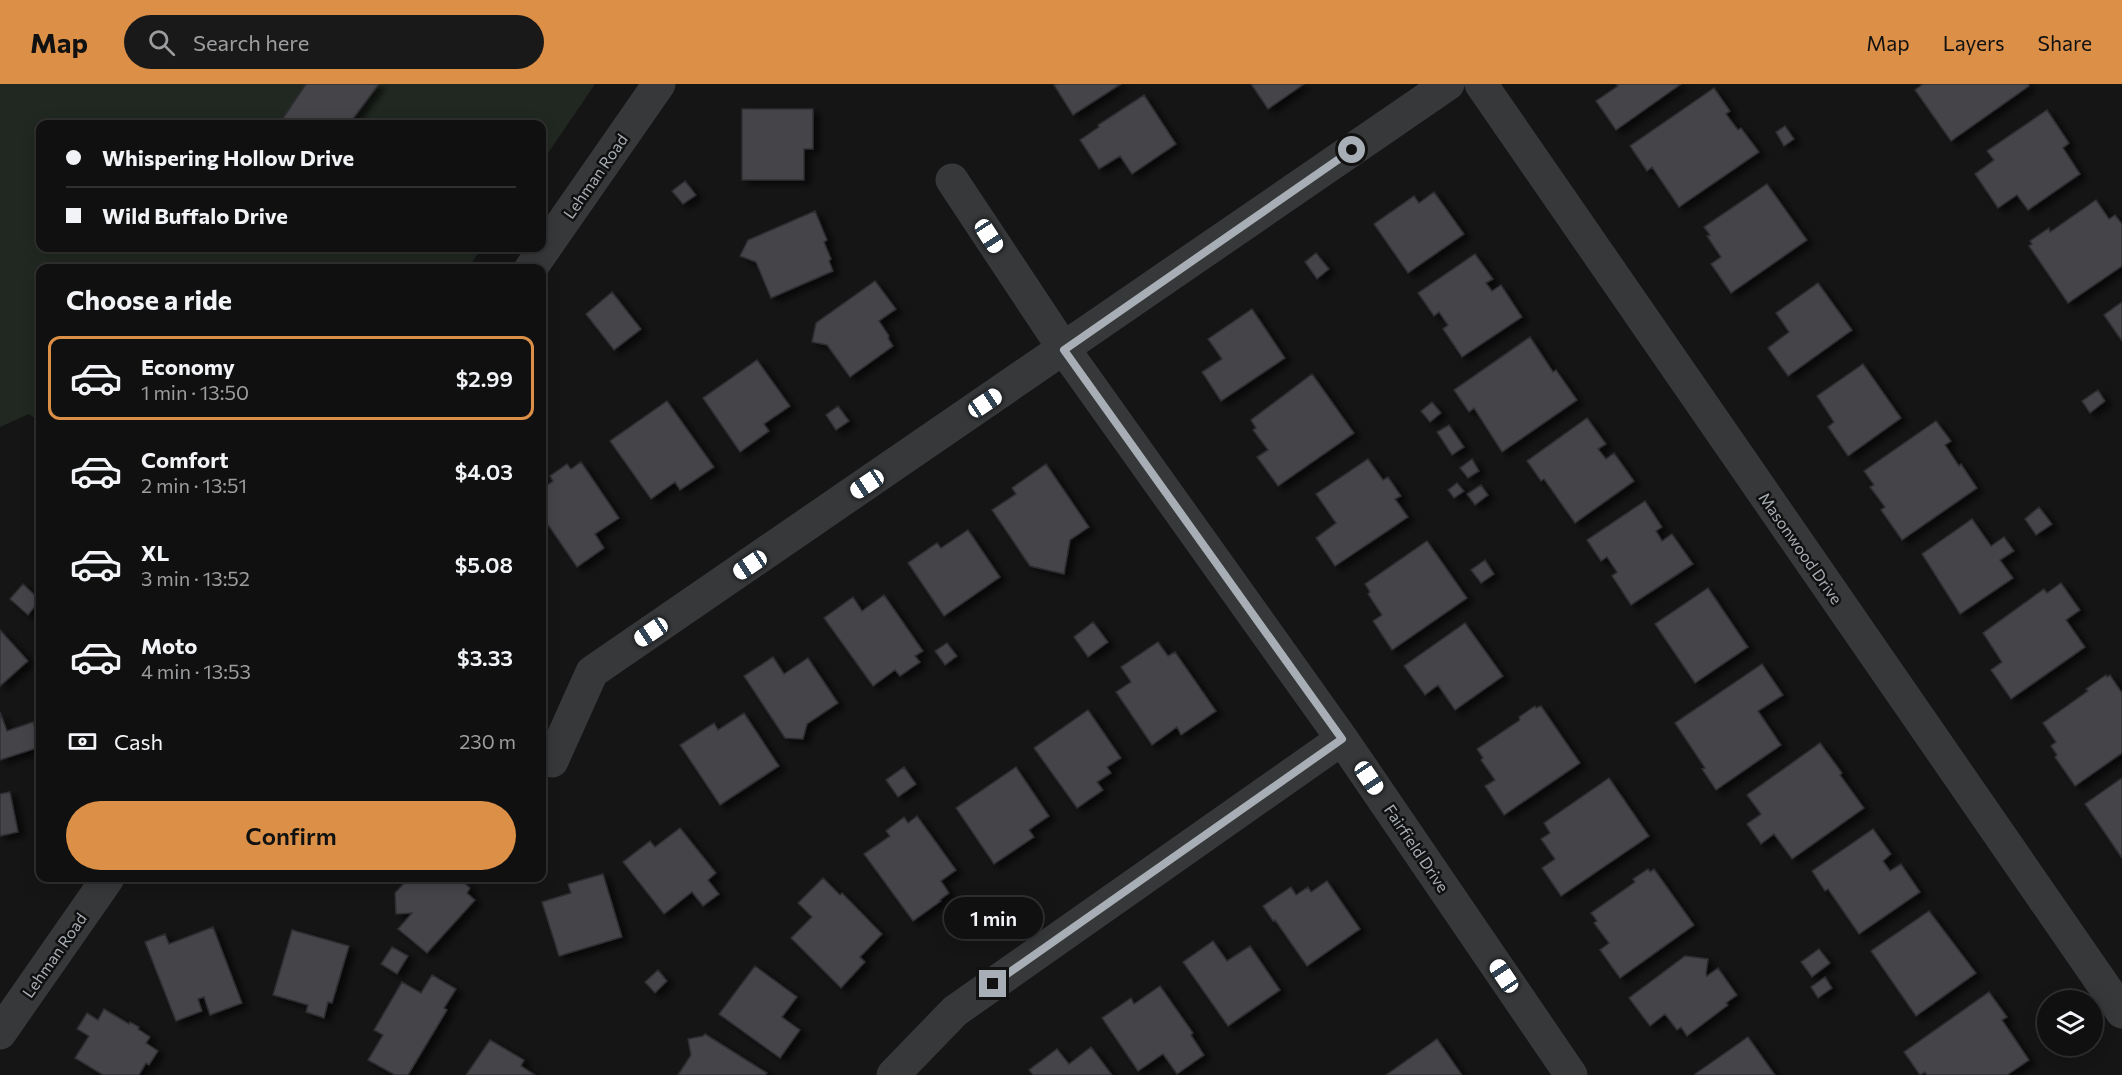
<!DOCTYPE html>
<meta charset="utf-8">
<style>
body{margin:0;font-family:Commissioner,sans-serif;background:#191919;color:#f1f3f6;height:100vh;display:flex;flex-direction:column;font-size:22px;white-space:nowrap}
*{box-sizing:border-box;margin:0}
p{font-size:20px;color:#9c9d9f}
.icon{flex:none;width:33px;height:33px;fill:none;stroke:currentColor;stroke-width:2;stroke-linecap:round;stroke-linejoin:round}
.map{position:relative;flex:1;overflow:hidden}
.drawer{position:absolute;left:36px;top:180px;width:510px;height:618px;display:flex;flex-direction:column;background:#101010;border-radius:12px;box-shadow:0 3px 15px #0003,0 0 0 2px #303030}
.drawer>*{flex:none}
.top-card{position:absolute;left:36px;top:36px;width:510px;height:132px;border-radius:12px;box-shadow:0 3px 15px #0003,0 0 0 2px #303030;display:grid;align-content:center;height:132px;padding:0 30px;background:#101010}
.controls{position:absolute;left:2037px;top:906px;display:grid;gap:12px}
.controls a{display:grid;place-items:center;width:66px;height:66px;border-radius:50%;background:#101010;box-shadow:0 3px 15px #0003,0 0 0 2px #303030;font-size:30px}
.end{position:absolute;width:27px;height:27px;margin:-14px;border:8px solid #a8aeb5;background:#111;box-shadow:0 0 0 3px #111}
.from{border-radius:50%}
.bubble{position:absolute;height:42px;border-radius:21px;background:#101010;box-shadow:0 3px 15px #0003,0 0 0 2px #303030;font-size:20px;font-weight:600;line-height:42px;text-align:center}
.car{position:absolute;width:18px;height:36px;margin:-18px -9px;border-radius:8px;box-shadow:0 0 4px 2px #0007;background:linear-gradient(#fff 24%,#345 0 40%,#fff 0 76%,#345 0 86%,#fff 0)}
.top-card b{display:flex;align-items:center;gap:21px;height:57px;font-size:22px}
.top-card b+b{border-top:2px solid #303030}
.top-card i{width:15px;height:15px;background:#f1f3f6}
ul{padding:0;list-style:none}
li{display:flex;align-items:center;gap:18px;height:84px;margin:0 12px 9px;padding:0 18px;border:3px solid transparent;border-radius:12px}
li div{flex:1}
li b{display:block;font-size:22px}
li em{font-style:normal;font-weight:600}
li.current{border-color:#db8f47}
li>.icon{width:54px;height:54px;stroke-width:1.5}
h2{padding:0 30px;font-size:27px;line-height:72px}
.pay{display:flex;align-items:center;gap:15px;height:66px;padding:0 30px;font-size:22px}
.pay p{margin-inline-start:auto}
.primary-button{display:flex;gap:12px;margin-top:auto;padding:12px 30px}
.primary-button a{flex:1;height:69px;border-radius:36px;background:#db8f47;color:#111;font-size:24px;font-weight:600;line-height:69px;text-align:center}
header{display:flex;align-items:center;gap:36px;box-sizing:border-box;height:84px;padding:0 30px;background:#db8f47;color:#111}
header strong{font-size:28px}
nav{display:flex;gap:33px;margin-inline-start:auto;font-size:21px}
.search{width:420px;height:54px;background:#191919;display:flex;align-items:center;gap:15px;box-sizing:border-box;padding:0 21px;border-radius:33px;color:#9c9d9f;font-size:22px}
.map>svg:first-child{display:block}
</style>
<header>
<strong>Map</strong>
<div class="search"><svg class="icon" aria-label="search" viewBox="0 0 24 24"><circle cx="10" cy="10" r="6"/><path d="M15 15l6 6"/></svg>Search here</div>
<nav><a>Map</a><a>Layers</a><a>Share</a></nav>
</header>
<div class="map">
<svg width="2122" height="991" viewBox="0 0 2122 991">
<defs>
<filter id="shadow"><feDropShadow dx="6" dy="4" stdDeviation="3" flood-color="#0009"/></filter>
</defs>
<rect width="100%" height="100%" fill="#151516"/>
<path fill="#212821" d="M 0,0 L 595,0 L 542,78 L 542,40 L 40,40 L 40,164 L 482,164 L 468,184 L 40,184 L 40,338 L 29,330 L 0,343 Z"/>
<path fill="#444549" stroke="#2f2f32" stroke-width="1.5" filter="url(#shadow)" d="M 306,0 L 379,0 L 349,40 L 279,40 Z
M 1056,0 L 1121,0 L 1073,31 L 1054,1 Z
M 1251,0 L 1304,0 L 1268,25 Z
M 1616,0 L 1681,0 L 1616,46 L 1596,17 L 1618,2 Z
M 1923,0 L 2028,0 L 2029,2 L 1951,57 L 1915,6 Z
M 1714,4 L 1730,27 L 1726,30 L 1738,46 L 1741,44 L 1759,68 L 1679,123 L 1652,83 L 1647,87 L 1630,62 Z
M 1144,11 L 1176,60 L 1132,90 L 1120,72 L 1099,85 L 1080,56 L 1099,43 L 1098,41 Z
M 742,25 L 813,25 L 813,65 L 804,65 L 804,96 L 742,96 Z
M 2047,26 L 2069,59 L 2063,64 L 2080,90 L 2028,126 L 2017,111 L 1998,124 L 1975,90 L 1994,76 L 1987,67 Z
M 1785,42 L 1794,55 L 1784,62 L 1776,48 Z
M 685,97 L 696,111 L 683,120 L 672,107 Z
M 1767,100 L 1807,156 L 1731,209 L 1711,180 L 1721,173 L 1707,152 L 1710,151 L 1704,143 Z
M 1434,108 L 1464,150 L 1408,189 L 1374,140 L 1414,112 L 1419,119 Z
M 2096,116 L 2109,135 L 2115,131 L 2122,140 L 2122,182 L 2068,219 L 2029,162 L 2032,160 L 2030,157 L 2049,144 L 2050,148 Z
M 815,127 L 827,156 L 824,158 L 831,175 L 829,177 L 833,187 L 771,214 L 756,178 L 740,172 L 748,156 Z
M 1316,169 L 1329,185 L 1317,195 L 1305,178 Z
M 1475,170 L 1493,195 L 1486,199 L 1492,207 L 1501,201 L 1522,233 L 1462,273 L 1443,245 L 1448,241 L 1439,228 L 1434,232 L 1418,209 Z
M 875,197 L 896,225 L 879,237 L 889,252 L 888,254 L 893,262 L 850,293 L 827,261 L 812,258 L 816,239 Z
M 1818,199 L 1852,246 L 1788,292 L 1768,264 L 1789,248 L 1776,229 Z
M 612,208 L 641,245 L 614,266 L 586,230 Z
M 2122,218 L 2122,257 L 2104,231 Z
M 1252,225 L 1285,274 L 1221,317 L 1202,288 L 1222,275 L 1208,255 Z
M 1530,253 L 1553,288 L 1556,286 L 1577,316 L 1502,368 L 1474,324 L 1469,328 L 1454,306 Z
M 757,276 L 790,322 L 764,340 L 769,347 L 740,368 L 703,314 Z
M 1863,280 L 1901,334 L 1848,372 L 1828,343 L 1834,338 L 1817,312 Z
M 1312,290 L 1354,349 L 1278,402 L 1257,373 L 1268,366 L 1253,346 L 1256,344 L 1251,336 Z
M 2098,306 L 2105,317 L 2090,329 L 2082,317 Z
M 667,317 L 714,383 L 680,406 L 675,398 L 651,415 L 610,357 Z
M 1432,318 L 1441,329 L 1430,338 L 1421,327 Z
M 838,322 L 849,337 L 836,346 L 826,331 Z
M 1587,334 L 1606,360 L 1598,365 L 1606,375 L 1614,369 L 1634,397 L 1575,439 L 1544,395 L 1541,397 L 1527,377 Z
M 1936,337 L 1951,357 L 1945,361 L 1959,382 L 1961,380 L 1977,404 L 1902,456 L 1881,426 L 1885,423 L 1870,403 L 1874,401 L 1864,387 Z
M 1449,341 L 1464,363 L 1452,371 L 1437,348 Z
M 1368,375 L 1383,396 L 1388,393 L 1401,412 L 1395,415 L 1408,433 L 1335,482 L 1316,454 L 1336,439 L 1316,410 Z
M 1472,375 L 1479,387 L 1468,394 L 1460,384 Z
M 581,378 L 619,434 L 595,450 L 604,464 L 577,483 L 542,432 L 542,405 L 553,397 L 550,392 L 567,380 L 571,385 Z
M 1046,380 L 1089,443 L 1070,456 L 1064,490 L 1030,482 L 992,426 L 1016,410 L 1012,404 Z
M 1457,399 L 1464,407 L 1454,414 L 1448,406 Z
M 1481,401 L 1488,411 L 1475,421 L 1467,410 Z
M 1645,417 L 1662,443 L 1656,447 L 1662,457 L 1672,450 L 1693,480 L 1631,521 L 1612,492 L 1617,488 L 1607,473 L 1601,477 L 1587,456 Z
M 2039,423 L 2052,440 L 2036,451 L 2025,435 Z
M 1972,435 L 1991,462 L 2004,453 L 2014,467 L 2000,476 L 2013,494 L 1960,530 L 1922,470 Z
M 968,446 L 1000,493 L 944,532 L 908,479 L 937,459 L 941,464 Z
M 1427,457 L 1467,514 L 1392,566 L 1373,537 L 1382,531 L 1368,510 L 1370,508 L 1365,500 Z
M 1485,476 L 1494,490 L 1481,499 L 1471,486 Z
M 2061,499 L 2080,526 L 2066,536 L 2085,563 L 2011,615 L 1991,586 L 2002,578 L 1983,549 L 2044,505 L 2047,509 Z
M 23,500 L 40,516 L 28,531 L 10,515 Z
M 1708,504 L 1748,563 L 1695,599 L 1655,540 Z
M 884,511 L 923,567 L 915,572 L 920,578 L 900,592 L 895,586 L 873,602 L 824,534 L 853,513 L 862,527 Z
M 1093,538 L 1108,558 L 1088,573 L 1074,553 Z
M 1465,539 L 1503,592 L 1455,626 L 1438,601 L 1425,611 L 1404,582 Z
M 0,546 L 28,577 L 0,602 Z
M 1158,558 L 1168,572 L 1175,568 L 1216,627 L 1181,651 L 1177,643 L 1152,661 L 1116,608 L 1131,598 L 1121,583 Z
M 947,559 L 957,572 L 945,581 L 935,567 Z
M 773,573 L 784,590 L 808,574 L 838,619 L 807,640 L 803,655 L 785,654 L 744,592 Z
M 1762,580 L 1783,611 L 1758,627 L 1781,661 L 1716,706 L 1702,685 L 1705,684 L 1675,639 Z
M 2106,591 L 2107,593 L 2110,591 L 2122,609 L 2122,669 L 2075,702 L 2055,673 L 2057,671 L 2051,662 L 2056,658 L 2043,639 L 2088,607 L 2086,605 Z
M 1535,622 L 1536,624 L 1541,622 L 1580,679 L 1504,731 L 1485,702 L 1495,696 L 1481,676 L 1483,674 L 1477,665 L 1520,636 L 1519,633 Z
M 1088,626 L 1121,674 L 1107,683 L 1111,689 L 1097,698 L 1103,706 L 1077,724 L 1034,664 Z
M 0,628 L 7,647 L 33,638 L 40,657 L 40,663 L 0,676 Z
M 744,629 L 779,682 L 720,721 L 680,661 L 714,639 L 718,646 Z
M 1820,659 L 1842,689 L 1840,691 L 1864,724 L 1792,775 L 1774,750 L 1761,760 L 1747,740 L 1761,730 L 1747,711 Z
M 904,683 L 916,700 L 898,713 L 886,696 Z
M 1016,683 L 1049,732 L 1029,746 L 1034,753 L 994,780 L 956,724 Z
M 1609,694 L 1649,752 L 1561,812 L 1542,784 L 1555,775 L 1541,755 L 1550,749 L 1544,739 Z
M 2122,694 L 2122,774 L 2085,720 Z
M 10,708 L 18,748 L 0,752 L 0,710 Z
M 917,732 L 956,786 L 941,797 L 949,809 L 940,816 L 941,817 L 913,837 L 864,770 L 890,752 L 886,747 L 904,733 L 908,739 Z
M 680,744 L 716,789 L 708,796 L 719,810 L 703,822 L 692,808 L 664,830 L 623,778 L 650,757 L 655,763 Z
M 1873,745 L 1891,770 L 1883,777 L 1890,787 L 1901,780 L 1920,808 L 1859,850 L 1828,805 L 1825,807 L 1812,787 Z
M 1648,785 L 1650,788 L 1654,785 L 1694,841 L 1620,894 L 1600,866 L 1609,859 L 1594,839 L 1597,837 L 1591,829 L 1635,798 L 1633,795 Z
M 603,790 L 622,853 L 559,872 L 542,818 L 571,809 L 568,800 Z
M 409,794 L 458,794 L 470,804 L 467,809 L 475,816 L 427,869 L 398,845 L 412,829 L 396,830 L 395,809 Z
M 823,794 L 840,811 L 842,809 L 882,850 L 860,873 L 865,878 L 841,904 L 791,854 L 812,833 L 798,819 Z
M 1327,797 L 1360,845 L 1307,882 L 1275,836 L 1273,837 L 1263,822 L 1291,803 L 1296,811 L 1308,803 L 1311,808 Z
M 1929,827 L 1976,889 L 1916,932 L 1871,867 Z
M 213,843 L 242,919 L 210,931 L 204,913 L 198,915 L 202,927 L 176,937 L 145,858 L 165,850 L 169,860 Z
M 292,846 L 349,862 L 332,919 L 328,918 L 324,934 L 306,928 L 308,921 L 273,911 Z
M 1213,857 L 1227,877 L 1250,862 L 1280,906 L 1228,942 L 1183,878 Z
M 392,863 L 408,872 L 397,890 L 381,880 Z
M 1819,865 L 1830,879 L 1812,893 L 1801,878 Z
M 1685,872 L 1708,875 L 1706,890 L 1707,892 L 1718,884 L 1737,911 L 1726,919 L 1728,921 L 1687,952 L 1681,943 L 1677,946 L 1665,930 L 1650,942 L 1629,914 Z
M 755,882 L 797,913 L 782,933 L 800,946 L 780,974 L 719,930 Z
M 658,886 L 667,897 L 655,909 L 645,898 Z
M 432,891 L 456,905 L 444,924 L 447,926 L 408,991 L 395,991 L 368,976 L 383,951 L 374,946 L 402,898 L 421,909 Z
M 1825,893 L 1832,904 L 1818,914 L 1811,903 Z
M 1160,902 L 1193,949 L 1191,951 L 1204,971 L 1177,990 L 1163,970 L 1138,987 L 1102,934 L 1131,914 L 1134,920 Z
M 1989,908 L 2007,933 L 2002,936 L 2029,976 L 2007,991 L 1927,991 L 1925,988 L 1920,991 L 1904,968 Z
M 104,925 L 129,940 L 130,938 L 139,943 L 138,945 L 150,953 L 146,959 L 158,967 L 149,981 L 146,979 L 139,991 L 103,991 L 75,974 L 89,952 L 77,945 L 87,929 L 98,936 Z
M 705,950 L 767,989 L 765,991 L 678,991 L 691,971 L 688,955 L 703,952 Z
M 1748,953 L 1775,991 L 1696,991 L 1695,990 Z
M 1437,955 L 1462,991 L 1386,991 Z
M 490,956 L 524,976 L 521,982 L 535,991 L 466,991 Z
M 1091,963 L 1112,991 L 1033,991 L 1029,986 L 1057,965 L 1069,980 Z"/>
<g fill="none" stroke-linecap="round" stroke-linejoin="round">
<path stroke="#36383a" stroke-width="33" d="M 1481,0 L 2122,928
M 952,96 L 1064,265 L 1342,655 L 1571,991
M 552,677 L 592,588 L 1448,0
M 893,991 L 955,927 L 1342,655"/>
<path stroke="#36383a" stroke-width="33" d="M 531,184 L 659,0
M 0,949 L 108,794"/>
</g>
<g fill="none" stroke-linecap="round" stroke-linejoin="round">
<path stroke="#a8aeb5" stroke-width="8" d="M 993,900 L 1342,655 L 1064,266 L 1352,66"/>
</g>
<g text-anchor="middle" dominant-baseline="central" stroke-width="5" stroke-linejoin="round" paint-order="stroke">
<g font-size="16" fill="#a8aeb5" stroke="#101011">
<text transform="translate(595 92) rotate(-55)">Lehman Road</text>
<text transform="translate(1801 464) rotate(55)">Masonwood Drive</text>
<text transform="translate(1417 764) rotate(56)">Fairfield Drive</text>
<text transform="translate(54 871) rotate(-55)">Lehman Road</text>
</g>
</g>
</svg>
<div class="controls">
<a><svg class="icon" aria-label="layers" viewBox="0 0 24 24"><path d="M12 4l9 5-9 5-9-5zM3 14l9 5 9-5"/></svg></a>
</div>
<i class="end from" style="left:1352px;top:66px"></i>
<i class="end" style="left:993px;top:900px"></i>
<div class="bubble" style="left:944px;top:813px;width:99px">1 min</div>
<i class="car" style="left:989px;top:152px;rotate:147deg"></i>
<i class="car" style="left:985px;top:319px;rotate:56deg"></i>
<i class="car" style="left:867px;top:400px;rotate:236deg"></i>
<i class="car" style="left:750px;top:481px;rotate:236deg"></i>
<i class="car" style="left:651px;top:548px;rotate:236deg"></i>
<i class="car" style="left:1369px;top:694px;rotate:146deg"></i>
<i class="car" style="left:1504px;top:892px;rotate:326deg"></i>
<div class="top-card">
<b><i class="from"></i>Whispering Hollow Drive</b>
<b><i></i>Wild Buffalo Drive</b>
</div>
<section class="drawer">
<h2>Choose a ride</h2>
<ul>
<li class="current"><svg class="icon" aria-label="car" viewBox="0 0 24 24"><path d="M5 17H2v-5l4-1 3-4h7l3 4 3 1v5h-3M9 17h6M6 11h13"/><circle cx="7" cy="17" r="2"/><circle cx="17" cy="17" r="2"/></svg><div><b>Economy</b><p>1 min · 13:50</p></div><em>$2.99</em></li>
<li><svg class="icon" aria-label="car" viewBox="0 0 24 24"><path d="M5 17H2v-5l4-1 3-4h7l3 4 3 1v5h-3M9 17h6M6 11h13"/><circle cx="7" cy="17" r="2"/><circle cx="17" cy="17" r="2"/></svg><div><b>Comfort</b><p>2 min · 13:51</p></div><em>$4.03</em></li>
<li><svg class="icon" aria-label="car" viewBox="0 0 24 24"><path d="M5 17H2v-5l4-1 3-4h7l3 4 3 1v5h-3M9 17h6M6 11h13"/><circle cx="7" cy="17" r="2"/><circle cx="17" cy="17" r="2"/></svg><div><b>XL</b><p>3 min · 13:52</p></div><em>$5.08</em></li>
<li><svg class="icon" aria-label="car" viewBox="0 0 24 24"><path d="M5 17H2v-5l4-1 3-4h7l3 4 3 1v5h-3M9 17h6M6 11h13"/><circle cx="7" cy="17" r="2"/><circle cx="17" cy="17" r="2"/></svg><div><b>Moto</b><p>4 min · 13:53</p></div><em>$3.33</em></li>
</ul>
<div class="pay"><svg class="icon" aria-label="cash" viewBox="0 0 24 24"><path d="M3 7h18v10H3z"/><circle cx="12" cy="12" r="2"/></svg>Cash<p>230 m</p></div>
<div class="primary-button"><a>Confirm</a></div>
</section>
</div>
